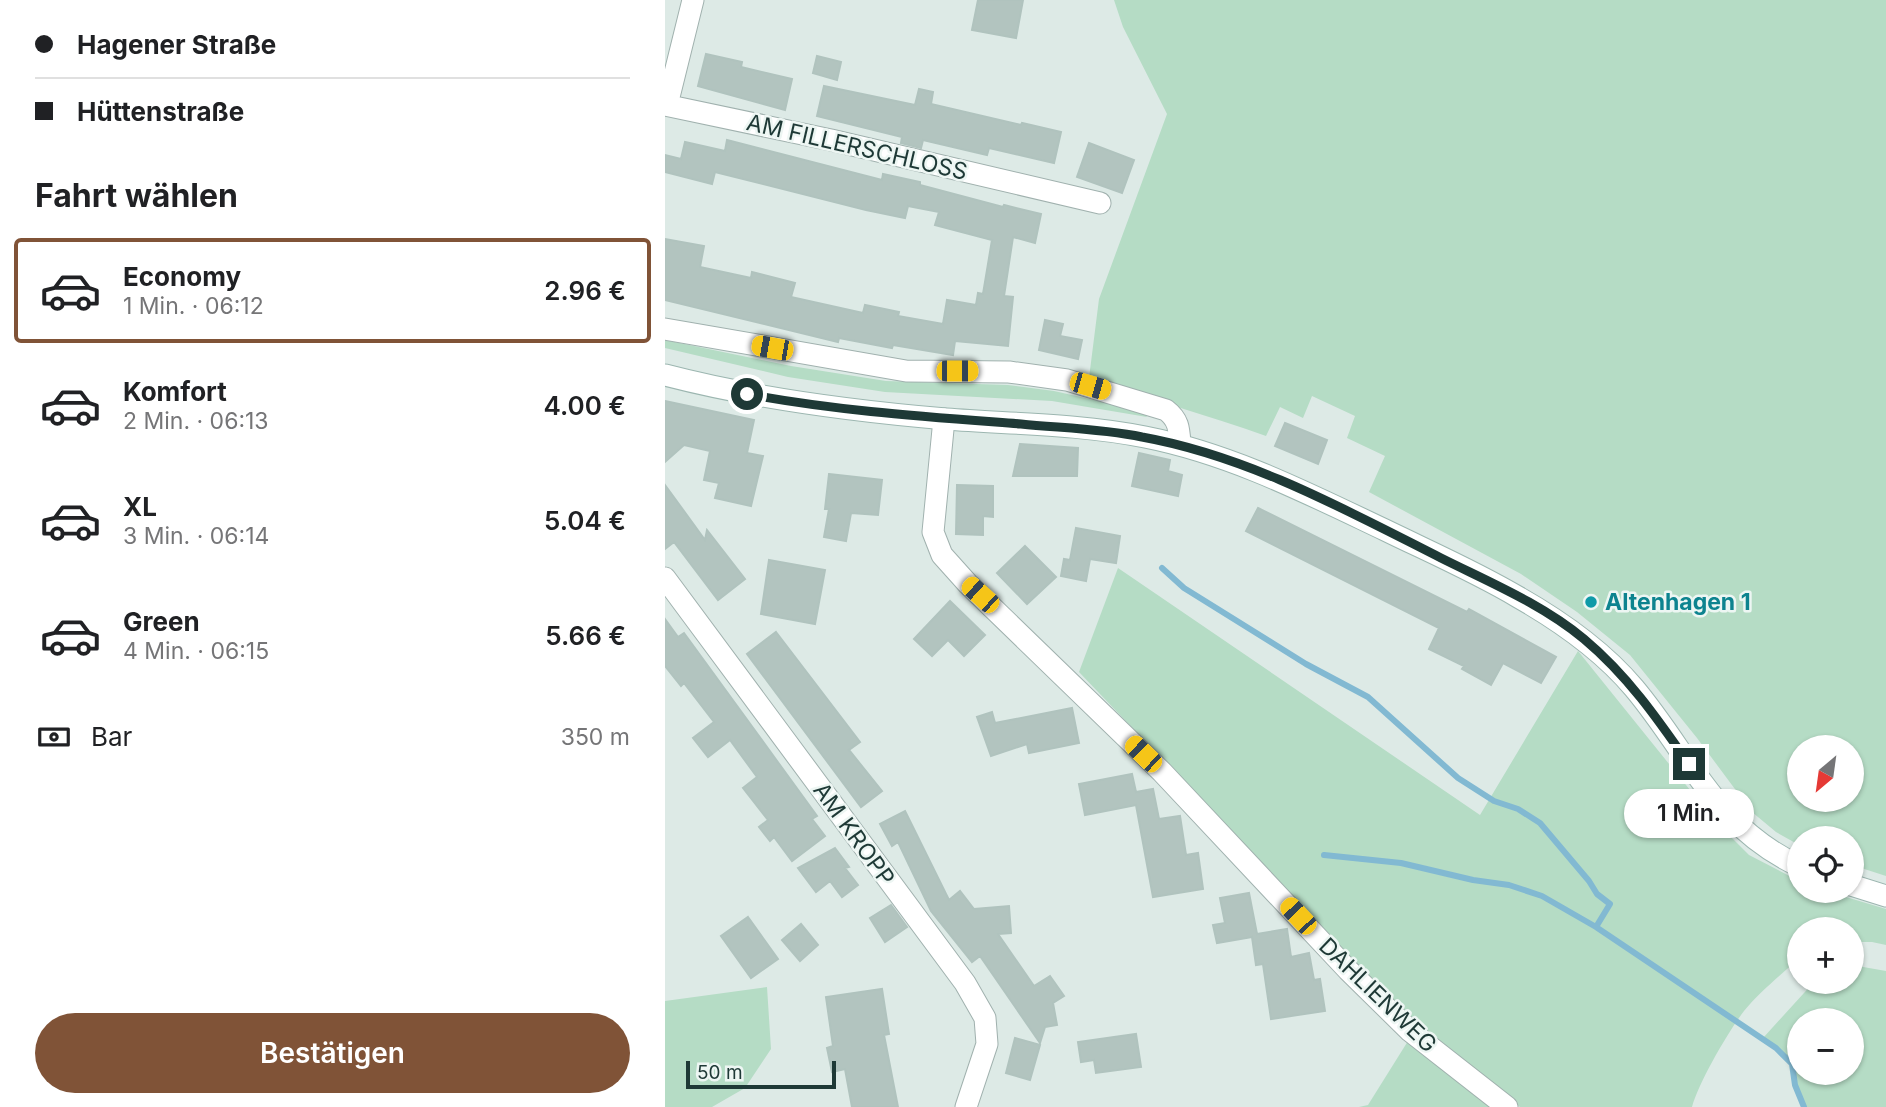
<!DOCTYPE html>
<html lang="de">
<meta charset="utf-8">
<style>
body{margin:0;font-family:Inter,sans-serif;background:#f6f6f6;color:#202124;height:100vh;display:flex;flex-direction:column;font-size:26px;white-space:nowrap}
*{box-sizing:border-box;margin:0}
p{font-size:23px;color:#757577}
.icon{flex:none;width:38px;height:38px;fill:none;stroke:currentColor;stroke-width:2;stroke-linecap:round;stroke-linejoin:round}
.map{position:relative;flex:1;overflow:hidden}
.drawer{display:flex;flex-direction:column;background:#fff;width:665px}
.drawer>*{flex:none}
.top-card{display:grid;align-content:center;height:154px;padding:0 35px;background:#fff}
.needle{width:46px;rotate:209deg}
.buttons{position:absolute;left:1122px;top:735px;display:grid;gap:14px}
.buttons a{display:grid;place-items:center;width:77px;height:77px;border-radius:50%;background:#fff;box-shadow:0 2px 5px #0004;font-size:35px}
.scale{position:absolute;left:21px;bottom:18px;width:150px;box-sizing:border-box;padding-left:7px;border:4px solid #1e3936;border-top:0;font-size:19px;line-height:24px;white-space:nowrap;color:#1e3936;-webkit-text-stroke:5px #edf6f3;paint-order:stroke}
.end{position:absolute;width:32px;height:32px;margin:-16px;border:9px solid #1e3936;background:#fff;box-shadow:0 0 0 4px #fff}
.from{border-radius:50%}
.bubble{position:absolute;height:49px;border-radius:24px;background:#fff;box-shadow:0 2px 5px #0004;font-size:23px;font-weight:600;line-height:49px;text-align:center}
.car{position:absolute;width:21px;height:42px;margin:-21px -10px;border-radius:9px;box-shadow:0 0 5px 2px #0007;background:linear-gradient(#f5c518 24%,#345 0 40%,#f5c518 0 76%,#345 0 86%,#f5c518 0)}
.top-card b{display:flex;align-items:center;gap:24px;height:66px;font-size:26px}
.top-card b+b{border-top:2px solid #e0e0e0}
.top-card i{width:18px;height:18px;background:#202124}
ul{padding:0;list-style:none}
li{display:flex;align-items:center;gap:21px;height:105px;margin:0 14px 10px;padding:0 21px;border:4px solid transparent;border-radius:7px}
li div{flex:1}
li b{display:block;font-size:26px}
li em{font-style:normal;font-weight:600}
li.on{border-color:#805337}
li>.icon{width:63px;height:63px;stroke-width:1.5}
h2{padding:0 35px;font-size:32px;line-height:84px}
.pay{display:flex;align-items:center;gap:18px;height:77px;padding:0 35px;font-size:26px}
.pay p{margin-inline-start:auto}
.primary-button{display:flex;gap:14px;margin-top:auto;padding:14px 35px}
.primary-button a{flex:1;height:80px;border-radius:42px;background:#805337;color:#fff;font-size:28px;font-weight:600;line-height:80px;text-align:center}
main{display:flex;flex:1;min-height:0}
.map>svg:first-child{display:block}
</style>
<main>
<section class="drawer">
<div class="top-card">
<b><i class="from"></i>Hagener Straße</b>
<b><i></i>Hüttenstraße</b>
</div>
<h2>Fahrt wählen</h2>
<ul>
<li class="on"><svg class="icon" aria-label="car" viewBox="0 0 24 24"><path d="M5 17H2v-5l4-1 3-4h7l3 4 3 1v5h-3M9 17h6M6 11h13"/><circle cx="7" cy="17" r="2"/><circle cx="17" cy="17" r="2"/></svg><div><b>Economy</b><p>1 Min. · 06:12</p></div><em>2.96 €</em></li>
<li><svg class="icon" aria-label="car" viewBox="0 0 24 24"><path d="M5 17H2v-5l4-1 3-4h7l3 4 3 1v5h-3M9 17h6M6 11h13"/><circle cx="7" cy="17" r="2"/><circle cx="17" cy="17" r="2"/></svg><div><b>Komfort</b><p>2 Min. · 06:13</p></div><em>4.00 €</em></li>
<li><svg class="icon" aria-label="car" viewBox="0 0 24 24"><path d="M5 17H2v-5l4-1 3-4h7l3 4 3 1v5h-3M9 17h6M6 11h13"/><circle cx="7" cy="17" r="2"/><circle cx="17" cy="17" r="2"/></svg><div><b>XL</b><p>3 Min. · 06:14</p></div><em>5.04 €</em></li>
<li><svg class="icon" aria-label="car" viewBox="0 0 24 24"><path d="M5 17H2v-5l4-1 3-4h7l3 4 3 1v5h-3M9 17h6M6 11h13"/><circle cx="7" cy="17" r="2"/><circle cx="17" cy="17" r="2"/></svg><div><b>Green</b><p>4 Min. · 06:15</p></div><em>5.66 €</em></li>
</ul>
<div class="pay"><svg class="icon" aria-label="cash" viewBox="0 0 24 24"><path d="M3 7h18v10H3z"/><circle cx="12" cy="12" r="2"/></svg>Bar<p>350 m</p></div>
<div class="primary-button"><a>Bestätigen</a></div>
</section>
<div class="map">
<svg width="1221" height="1107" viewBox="0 0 1221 1107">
<rect width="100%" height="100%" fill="#ddeae6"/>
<path fill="#b5dcc5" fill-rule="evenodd" d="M 449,0 L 1221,0 L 1221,876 L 1187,865 L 1186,838 L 1134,838 L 1134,845 L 1111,832 L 1087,812 L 1032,738 L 965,655 L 912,612 L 856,574 L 704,492 L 720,456 L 682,438 L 690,416 L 647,396 L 638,418 L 615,407 L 601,436 C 542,415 483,399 424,378 L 434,299 L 502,114 L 458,27 ZM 1134,747 L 1186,747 L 1186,800 L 1134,800 Z
M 0,340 L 126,366 L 221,381 L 343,385 L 389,391 L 478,411 L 482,417 L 387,401 L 220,392 L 123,377 L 0,348 Z
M 453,568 L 815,815 L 913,651 L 1050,821 L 1084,855 L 1134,881 L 1134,891 L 1161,891 L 1221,909 L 1221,945 L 1207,942 L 1187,942 L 1186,929 L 1134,929 L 1134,958 C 1116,975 1094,992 1079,1011 C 1063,1032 1034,1082 1027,1107 L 855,1107 L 760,1035 L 414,672 Z
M 1187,965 L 1221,971 L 1221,1107 L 1139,1107 L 1130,1085 L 1126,1064 L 1098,1038 L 1149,982 L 1186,982 ZM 1134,1020 L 1186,1020 L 1186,1073 L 1134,1073 Z
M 102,987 L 106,1049 L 80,1088 L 47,1107 L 0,1107 L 0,1001 Z
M 743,1041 L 825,1107 L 694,1107 L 703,1105 Z"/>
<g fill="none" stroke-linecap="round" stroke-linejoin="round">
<path stroke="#82b9d2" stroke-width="6" d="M 497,568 L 519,588 L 641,664 L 703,697 L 793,778 L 829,801 L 853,809 L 875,823 L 924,881 L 932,894 L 945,904 L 931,927
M 659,855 L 736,863 L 808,880 L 844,885 L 877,896 L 931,927 L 1111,1048 L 1127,1064 L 1130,1085 L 1139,1107"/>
</g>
<path fill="#b2c4bf" stroke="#b0c3be" stroke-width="2" d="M 313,0 L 358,0 L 351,38 L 307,30 Z
M 41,54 L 77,62 L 76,67 L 127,79 L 120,110 L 33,86 Z
M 152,56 L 176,62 L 172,80 L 148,73 Z
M 159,86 L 250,105 L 254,89 L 268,92 L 266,104 L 356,125 L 357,123 L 396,132 L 389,163 L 324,148 L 322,155 L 258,140 L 256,148 L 236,143 L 237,137 L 152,116 Z
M 62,140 L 217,180 L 218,174 L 255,182 L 255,185 L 338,207 L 339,205 L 376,214 L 370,243 L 348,237 L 339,296 L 348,297 L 343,346 L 290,341 L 288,355 L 228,345 L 227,348 L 174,338 L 173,342 L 0,300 L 0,239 L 39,246 L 35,267 L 86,278 L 87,272 L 130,283 L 126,297 L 198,313 L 200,305 L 234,312 L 233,316 L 278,324 L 282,300 L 311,305 L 313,293 L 318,294 L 327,240 L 270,225 L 274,212 L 243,206 L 240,218 L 201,210 L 50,172 L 47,184 L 0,172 L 0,155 L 16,159 L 20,142 L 60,151 Z
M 424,143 L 469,160 L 457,193 L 412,177 Z
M 380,320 L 398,324 L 395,336 L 417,340 L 413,359 L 374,350 Z
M 0,401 L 89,420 L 82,453 L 98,456 L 86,506 L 50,498 L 54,483 L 39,480 L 45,451 L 19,445 L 0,462 Z
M 620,423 L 662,440 L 653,464 L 610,446 Z
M 355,444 L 413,448 L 412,476 L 348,476 Z
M 474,453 L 505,460 L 503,471 L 517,475 L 513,496 L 467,486 Z
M 164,474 L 217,480 L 213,515 L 186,513 L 181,541 L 159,537 L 164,509 L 160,509 Z
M 0,485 L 40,540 L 42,530 L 80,579 L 53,600 L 9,542 L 0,549 Z
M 292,485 L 328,486 L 328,517 L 318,516 L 318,535 L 291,534 Z
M 593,508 L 802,612 L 804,609 L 891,657 L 876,683 L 838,663 L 826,685 L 797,669 L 799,666 L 764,649 L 774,628 L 581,531 Z
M 411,528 L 455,536 L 451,563 L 425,559 L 421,581 L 396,576 L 399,559 L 405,560 Z
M 360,546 L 391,577 L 362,604 L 332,573 Z
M 104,560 L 160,570 L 150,624 L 96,614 Z
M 285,601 L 320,635 L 299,656 L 283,640 L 267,656 L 249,639 Z
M 0,619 L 13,637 L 19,633 L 152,816 L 147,819 L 160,836 L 127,861 L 109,837 L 105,841 L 94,827 L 103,820 L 78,788 L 92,777 L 65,740 L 43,757 L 28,738 L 49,722 L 19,683 L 16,686 L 0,666 Z
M 111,632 L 195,742 L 184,750 L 217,791 L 196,807 L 82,654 Z
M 407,708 L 414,743 L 364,753 L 362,744 L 326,756 L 312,717 L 327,712 L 330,723 Z
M 467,774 L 471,792 L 488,789 L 494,819 L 515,816 L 521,855 L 533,853 L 538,889 L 488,897 L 471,805 L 420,815 L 414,784 Z
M 240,811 L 284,900 L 295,891 L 309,909 L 344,906 L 346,933 L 333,934 L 369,986 L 385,976 L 399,996 L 388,1003 L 392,1025 L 380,1027 L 375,1043 L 315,956 L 307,962 L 266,911 L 233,842 L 227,846 L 215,824 Z
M 170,848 L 184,867 L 180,868 L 193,885 L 177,897 L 165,881 L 151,892 L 133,868 Z
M 584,893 L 592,934 L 622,929 L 626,957 L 644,953 L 649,980 L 655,979 L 660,1011 L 606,1019 L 598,964 L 591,965 L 587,937 L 552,943 L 548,925 L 560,923 L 555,898 Z
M 226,905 L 242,927 L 220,942 L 205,918 Z
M 83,917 L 113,959 L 86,978 L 56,936 Z
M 136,924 L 153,945 L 135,961 L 117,940 Z
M 217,989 L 224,1034 L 219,1035 L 233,1107 L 187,1107 L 180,1069 L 167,1072 L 162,1048 L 168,1046 L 161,997 Z
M 471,1034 L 476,1067 L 431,1073 L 429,1060 L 416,1062 L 413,1042 Z
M 350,1038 L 375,1045 L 365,1080 L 341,1073 Z"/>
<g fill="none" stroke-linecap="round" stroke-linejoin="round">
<g stroke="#a0b1ae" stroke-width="23">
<path id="street" d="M 0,105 L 166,140 L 435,203
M 2,105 L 28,0
M 0,329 L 241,371 L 344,372 L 402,380 L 501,410 C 514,420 514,429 515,444
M 279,419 L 268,532 L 277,555 L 303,584 L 497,772 L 683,970 L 745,1031 L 842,1107
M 0,578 L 300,983 L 320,1018 L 322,1044 L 301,1107"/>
</g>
<g stroke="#9cb6b0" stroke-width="23">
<path id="secondary" d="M 0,375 C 92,399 186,411 281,419 C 347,424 415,424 480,437 C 566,454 642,493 720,530 C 765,552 811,572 853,597 C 897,622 937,650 969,688 C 1026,756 1049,826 1134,866
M 1186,885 L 1221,896"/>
</g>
<use href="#street" stroke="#fff" stroke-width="21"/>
<use href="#secondary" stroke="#fff" stroke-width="21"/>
</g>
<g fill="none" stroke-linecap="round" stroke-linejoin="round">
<path stroke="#1e3936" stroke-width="9" d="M 82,394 C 172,411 265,417 356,424 C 396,428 438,429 477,437 C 583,456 681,510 776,558 C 824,582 877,604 919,639 C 962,675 992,718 1024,764"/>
</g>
<circle fill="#0f9aa8" stroke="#edf6f3" stroke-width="2.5" cx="926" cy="602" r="7"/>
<g text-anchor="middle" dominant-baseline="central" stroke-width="5" stroke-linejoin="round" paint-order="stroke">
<g font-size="23" fill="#1e3936" stroke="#edf6f3">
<text transform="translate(192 147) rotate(13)">AM FILLERSCHLOSS</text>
<text transform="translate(189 834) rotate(54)">AM KROPP</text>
<text transform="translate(713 995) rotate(44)">DAHLIENWEG</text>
</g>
<g font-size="23" font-weight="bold" fill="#0d838f" stroke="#edf6f3" text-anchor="start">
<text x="940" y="602">Altenhagen 1</text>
</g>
</g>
</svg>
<div class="buttons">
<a><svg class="needle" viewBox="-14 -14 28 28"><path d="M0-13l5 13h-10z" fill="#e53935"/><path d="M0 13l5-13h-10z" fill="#757577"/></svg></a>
<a><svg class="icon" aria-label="locate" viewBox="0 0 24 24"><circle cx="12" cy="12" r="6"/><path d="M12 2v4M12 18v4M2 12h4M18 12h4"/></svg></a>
<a>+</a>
<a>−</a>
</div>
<div class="scale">50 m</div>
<i class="end from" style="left:82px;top:394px"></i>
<i class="end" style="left:1024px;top:764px"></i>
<div class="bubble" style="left:959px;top:789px;width:130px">1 Min.</div>
<i class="car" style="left:107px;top:348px;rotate:280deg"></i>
<i class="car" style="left:292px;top:371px;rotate:90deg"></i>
<i class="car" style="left:425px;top:386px;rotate:106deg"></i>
<i class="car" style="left:315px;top:595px;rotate:312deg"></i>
<i class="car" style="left:478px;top:754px;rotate:314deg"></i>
<i class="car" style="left:633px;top:916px;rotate:317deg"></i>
</div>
</main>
